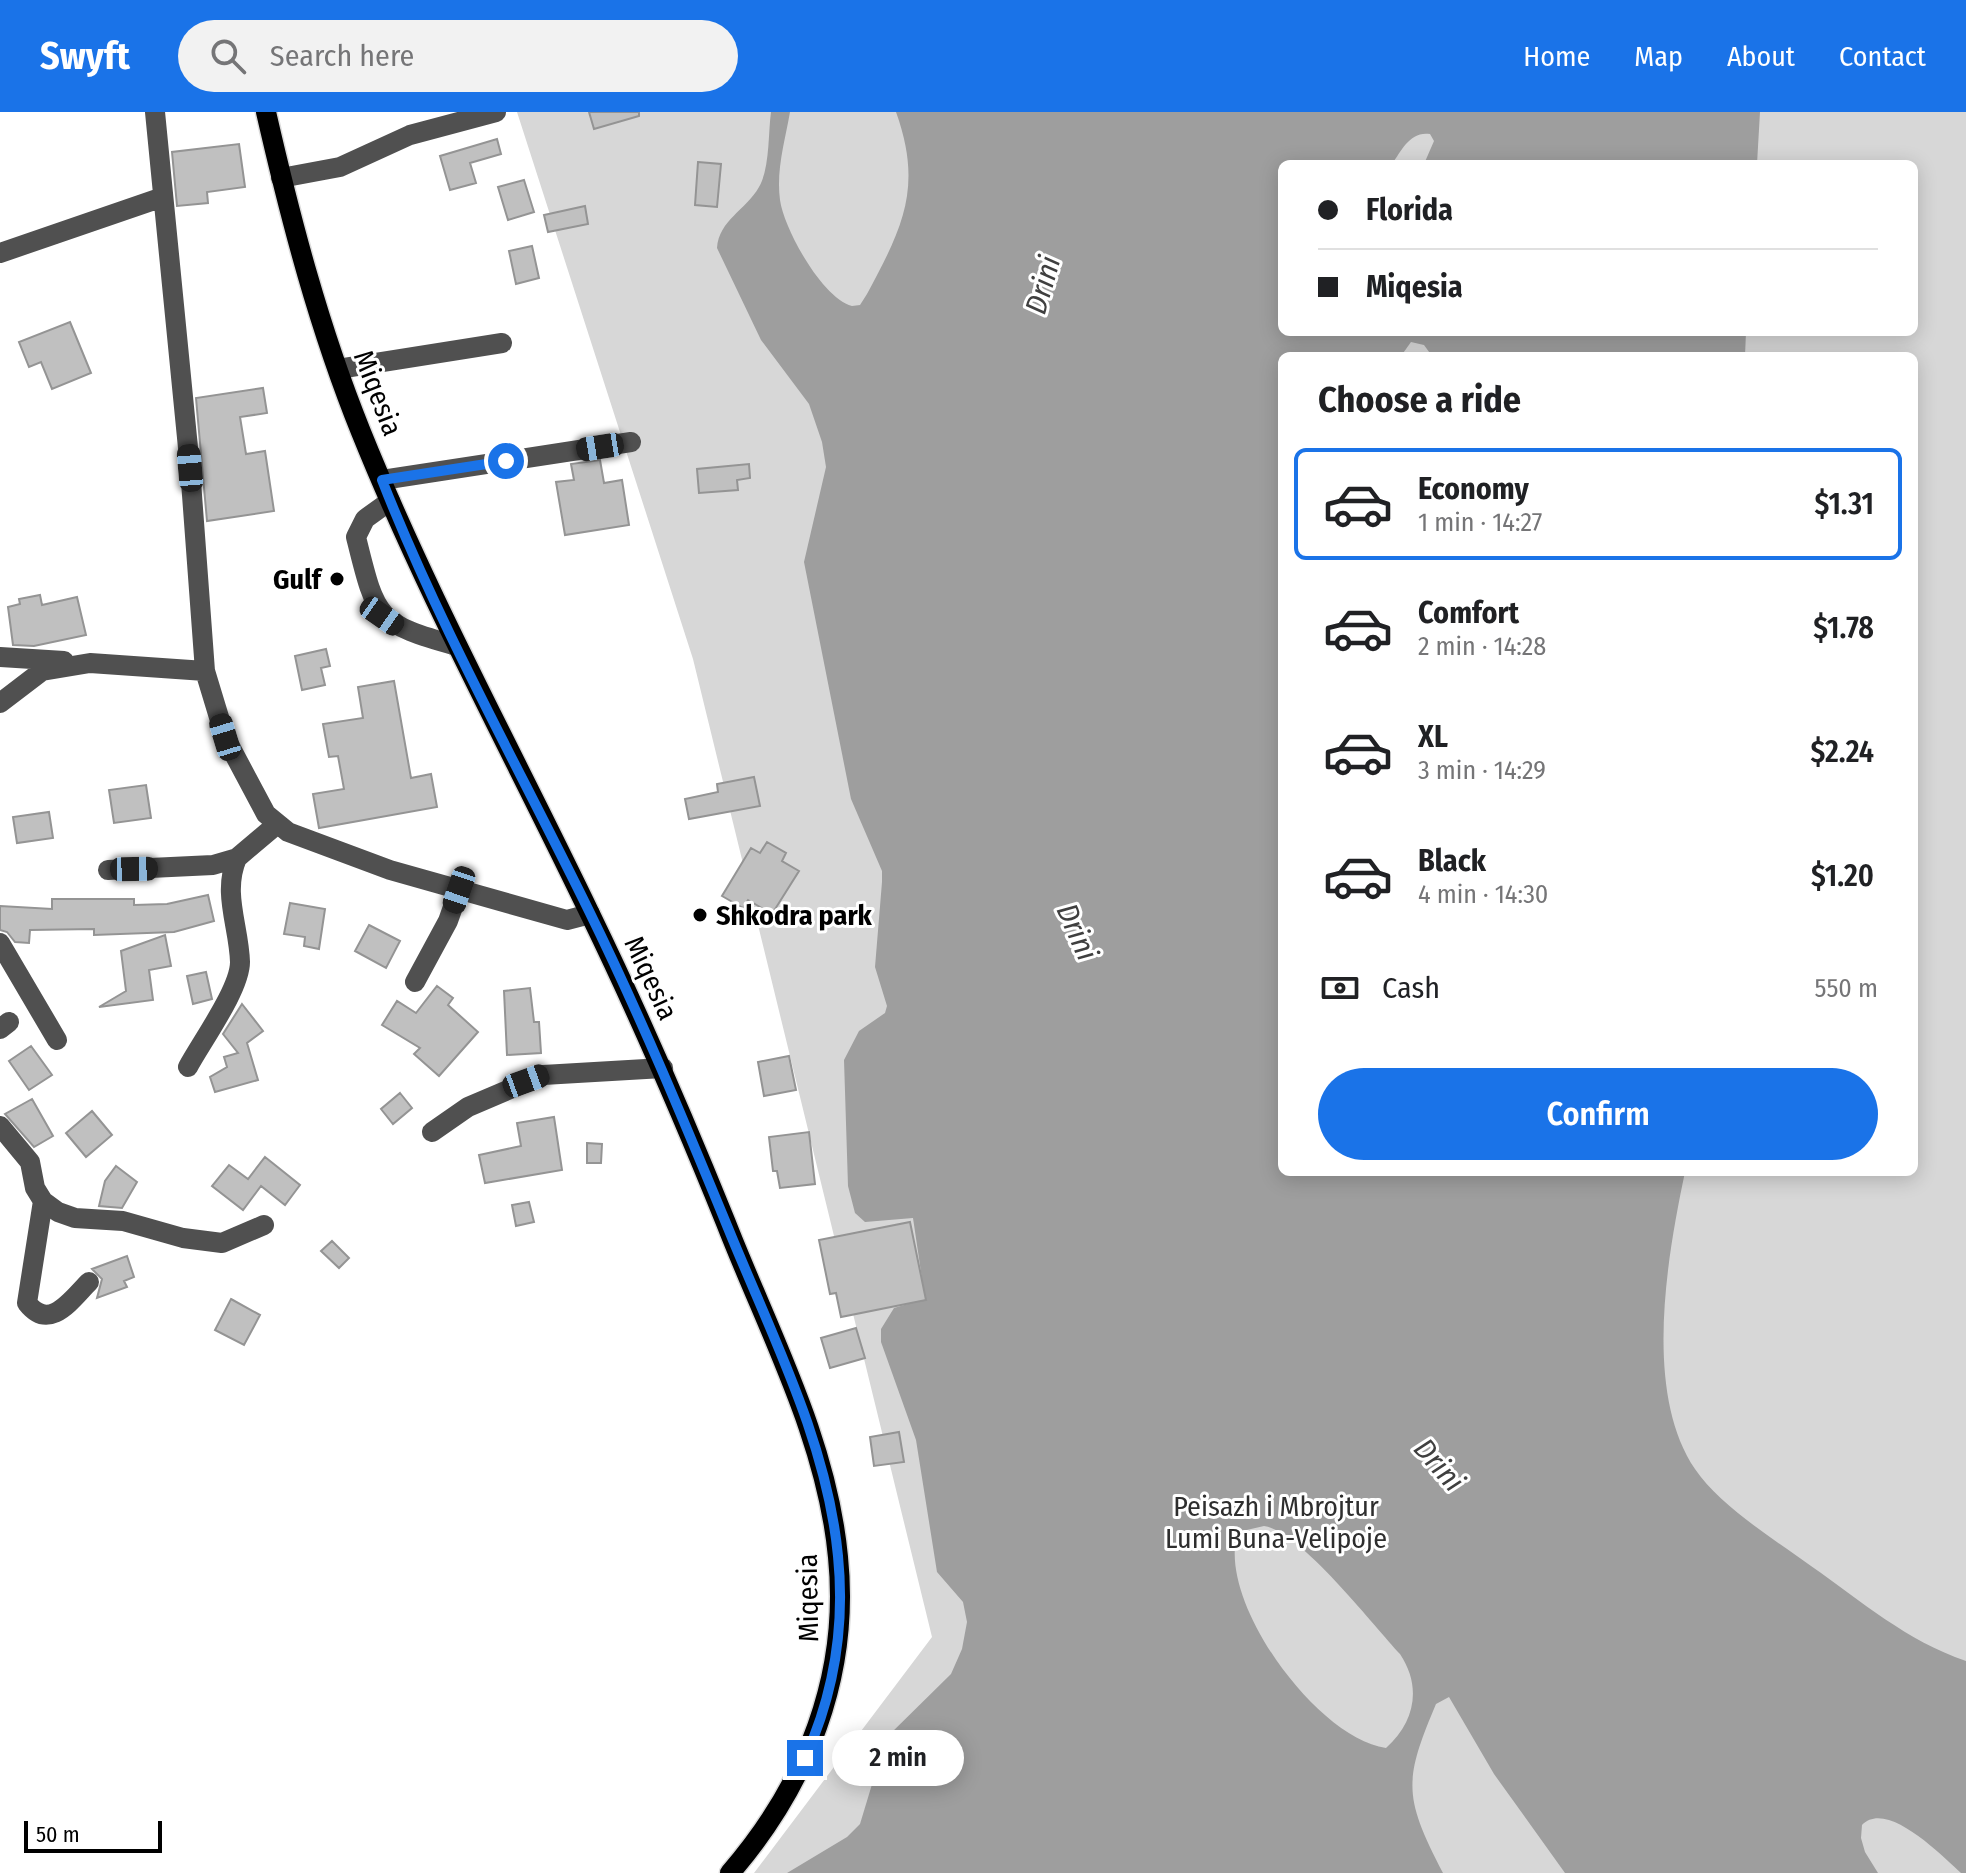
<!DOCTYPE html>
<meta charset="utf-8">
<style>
body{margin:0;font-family:"Fira Sans Condensed",sans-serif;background:#f2f2f2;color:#202124;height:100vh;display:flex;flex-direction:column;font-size:30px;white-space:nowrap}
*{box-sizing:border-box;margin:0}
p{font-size:26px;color:#757577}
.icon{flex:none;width:44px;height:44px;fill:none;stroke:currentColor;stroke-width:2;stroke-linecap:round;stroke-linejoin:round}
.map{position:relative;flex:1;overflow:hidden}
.panel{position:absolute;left:1278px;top:240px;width:640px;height:824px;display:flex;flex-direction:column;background:#fff;border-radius:12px;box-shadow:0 4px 20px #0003}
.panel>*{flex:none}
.banner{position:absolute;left:1278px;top:48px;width:640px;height:176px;border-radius:12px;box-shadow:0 4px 20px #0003;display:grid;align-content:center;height:176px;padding:0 40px;background:#fff}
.scale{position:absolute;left:24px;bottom:20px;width:138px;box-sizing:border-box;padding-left:8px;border:4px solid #000;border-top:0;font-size:22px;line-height:28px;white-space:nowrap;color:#000;-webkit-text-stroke:6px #fff;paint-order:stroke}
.end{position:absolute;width:36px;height:36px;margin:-18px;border:10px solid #1a73e8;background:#fff;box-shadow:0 0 0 4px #fff}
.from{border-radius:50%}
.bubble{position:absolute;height:56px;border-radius:28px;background:#fff;box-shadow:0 4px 20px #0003;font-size:26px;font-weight:600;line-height:56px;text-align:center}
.car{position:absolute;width:24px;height:48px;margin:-24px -12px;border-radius:10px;box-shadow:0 0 6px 2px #0007;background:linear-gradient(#222 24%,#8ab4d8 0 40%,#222 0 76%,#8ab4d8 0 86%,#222 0)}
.banner b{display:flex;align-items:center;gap:28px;height:76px;font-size:30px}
.banner b+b{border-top:2px solid #e0e0e0}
.banner i{width:20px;height:20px;background:#202124}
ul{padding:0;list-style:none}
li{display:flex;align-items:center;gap:24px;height:112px;margin:0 16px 12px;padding:0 24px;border:4px solid transparent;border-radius:12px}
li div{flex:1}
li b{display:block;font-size:30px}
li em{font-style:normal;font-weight:600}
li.active{border-color:#1a73e8}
li>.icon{width:72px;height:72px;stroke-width:1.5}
h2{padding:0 40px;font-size:36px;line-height:96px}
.pay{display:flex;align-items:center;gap:20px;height:88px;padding:0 40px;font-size:30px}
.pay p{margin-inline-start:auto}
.action{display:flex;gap:16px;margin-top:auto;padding:16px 40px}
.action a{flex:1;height:92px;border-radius:48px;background:#1a73e8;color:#fff;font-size:32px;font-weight:600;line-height:92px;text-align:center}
header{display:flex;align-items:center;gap:48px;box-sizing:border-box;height:112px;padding:0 40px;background:#1a73e8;color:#fff}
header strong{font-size:38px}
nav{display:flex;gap:44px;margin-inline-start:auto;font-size:28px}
.search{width:560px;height:72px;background:#f2f2f2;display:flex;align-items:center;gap:20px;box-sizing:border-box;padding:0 28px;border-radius:44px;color:#757577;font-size:30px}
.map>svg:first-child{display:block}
</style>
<header>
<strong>Swyft</strong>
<div class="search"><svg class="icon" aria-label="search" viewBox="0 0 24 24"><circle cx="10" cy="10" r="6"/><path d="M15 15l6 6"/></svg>Search here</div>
<nav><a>Home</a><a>Map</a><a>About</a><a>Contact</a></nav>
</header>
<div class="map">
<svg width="1966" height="1761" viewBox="0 0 1966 1761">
<rect width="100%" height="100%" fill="#fff"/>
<path fill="#d7d7d7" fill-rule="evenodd" d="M 517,0 L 1966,0 L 1966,1761 L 754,1761 L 932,1525 L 693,547 ZM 1282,52 L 1914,52 L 1914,220 L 1282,220 ZM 1282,244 L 1914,244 L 1914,1060 L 1282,1060 Z"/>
<path fill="#9e9e9e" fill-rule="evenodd" d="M 771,0 L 790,0 C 785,29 776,58 780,88 C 784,117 822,186 852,194 L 860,193 L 867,182 C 903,115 923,75 896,0 L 1760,0 L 1757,52 L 1424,52 L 1434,29 L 1430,22 C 1410,19 1402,38 1392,52 L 1282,52 L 1282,220 L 1746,220 L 1745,244 L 1432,244 L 1424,233 L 1411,230 L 1401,244 L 1282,244 L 1282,1060 L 1685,1060 C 1667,1146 1643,1280 1695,1357 C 1720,1394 1775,1428 1811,1454 C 1861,1489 1907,1529 1966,1549 L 1966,1761 L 1961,1761 C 1942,1744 1887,1687 1862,1713 L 1861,1726 L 1865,1740 L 1878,1761 L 1565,1761 L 1494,1662 L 1449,1585 L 1436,1592 C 1403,1670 1404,1685 1443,1761 L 787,1761 L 847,1725 L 860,1712 L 886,1626 L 951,1562 L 962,1537 L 967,1510 L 963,1490 L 937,1460 L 916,1328 L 881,1230 L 881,1217 L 894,1196 L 925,1187 L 913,1106 L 865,1110 L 855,1101 L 848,1074 L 844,948 L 859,919 L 885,901 L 887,894 L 875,855 L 882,770 L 882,759 L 851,687 L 804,450 L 826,355 L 822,330 L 809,292 L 761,228 L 717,136 C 719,108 746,98 759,75 C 770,56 768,22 771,0 ZM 1264,1414 C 1300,1419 1373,1513 1400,1542 C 1422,1575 1415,1610 1386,1636 C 1317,1627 1215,1487 1238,1420 Z"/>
<path fill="#c0c0c0" stroke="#949494" stroke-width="2" d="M 589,0 L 639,0 L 639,4 L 594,17 Z
M 497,27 L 501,42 L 470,51 L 476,71 L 450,78 L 440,44 Z
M 239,32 L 245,75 L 207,80 L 208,91 L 177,94 L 172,40 Z
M 698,50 L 721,52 L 717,95 L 695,93 Z
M 524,68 L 534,100 L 508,108 L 498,75 Z
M 585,94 L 588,112 L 548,120 L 544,103 Z
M 532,134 L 539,166 L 516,172 L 509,139 Z
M 70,210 L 91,261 L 52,277 L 41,250 L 29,255 L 19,230 Z
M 263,276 L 267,301 L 240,305 L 246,342 L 265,339 L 274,399 L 207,409 L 196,286 Z
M 600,348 L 604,371 L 622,368 L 629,413 L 565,423 L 556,370 L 574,368 L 571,352 Z
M 749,352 L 750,366 L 737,368 L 738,378 L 699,381 L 697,357 Z
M 40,483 L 42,493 L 77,485 L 86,523 L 34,534 L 13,533 L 8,495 L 20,492 L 19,487 Z
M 326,537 L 330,554 L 321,556 L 325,573 L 302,578 L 295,544 Z
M 394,569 L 411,666 L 431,662 L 437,695 L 319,716 L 313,682 L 344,677 L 338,644 L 329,645 L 323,612 L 363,606 L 358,575 Z
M 754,665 L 760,694 L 689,707 L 685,687 L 718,680 L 717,672 Z
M 146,673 L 151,706 L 114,711 L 109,678 Z
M 49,700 L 53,726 L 17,731 L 13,705 Z
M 767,730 L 786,741 L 782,749 L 799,759 L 772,802 L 748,788 L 743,796 L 722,784 L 751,736 L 760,741 Z
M 208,783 L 214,809 L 174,820 L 94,823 L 94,817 L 30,818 L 29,831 L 15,830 L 7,820 L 0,818 L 0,794 L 52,797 L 52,787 L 134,787 L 134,793 L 167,792 Z
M 290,791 L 325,797 L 319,837 L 304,834 L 305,825 L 284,822 Z
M 369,813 L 400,829 L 386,856 L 355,839 Z
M 165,823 L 171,854 L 149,858 L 153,888 L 99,895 L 126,879 L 121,839 Z
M 206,860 L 212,887 L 193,892 L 187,864 Z
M 437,874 L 453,886 L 448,893 L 478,920 L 439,964 L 414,942 L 420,936 L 382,913 L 397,889 L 416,901 Z
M 530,876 L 534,910 L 539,910 L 541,941 L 507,943 L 504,879 Z
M 242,892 L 263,919 L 247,931 L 258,968 L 215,980 L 210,965 L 227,955 L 224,945 L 238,941 L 223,922 Z
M 31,934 L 52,963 L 29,978 L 9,949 Z
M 789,944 L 796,978 L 764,984 L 758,950 Z
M 400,981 L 412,996 L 393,1012 L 381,997 Z
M 32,987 L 53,1024 L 34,1035 L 5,1002 Z
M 92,999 L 112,1023 L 86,1045 L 66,1021 Z
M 554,1005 L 562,1058 L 485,1071 L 479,1043 L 521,1034 L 517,1011 Z
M 809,1020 L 815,1072 L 780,1076 L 777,1059 L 773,1059 L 769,1025 Z
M 587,1031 L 602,1032 L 601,1051 L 587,1051 Z
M 265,1045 L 300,1073 L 285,1093 L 261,1074 L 243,1098 L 212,1074 L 229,1053 L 248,1067 Z
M 116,1054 L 137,1070 L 122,1096 L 99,1094 L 105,1069 Z
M 529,1090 L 534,1110 L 516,1114 L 512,1093 Z
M 910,1110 L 926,1188 L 841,1205 L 836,1181 L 830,1182 L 819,1128 Z
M 332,1129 L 349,1146 L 339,1156 L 321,1139 Z
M 127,1144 L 134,1165 L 124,1169 L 127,1175 L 97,1186 L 102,1167 L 92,1157 Z
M 231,1187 L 260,1203 L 244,1233 L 215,1218 Z
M 856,1216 L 865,1246 L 830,1256 L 821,1226 Z
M 899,1320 L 904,1350 L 874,1354 L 870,1325 Z"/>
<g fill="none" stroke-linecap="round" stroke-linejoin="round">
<g stroke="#dbdbdb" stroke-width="23">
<path id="major" d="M 266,0 C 291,109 319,216 361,320 C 428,486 514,643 591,804 C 640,905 684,1007 726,1111 C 768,1219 827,1327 838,1445 C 850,1563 807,1672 730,1761"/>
</g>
<path stroke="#505050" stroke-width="20" d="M 155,0 L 190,356 L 205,559 L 225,625 L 266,702 L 288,720 L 390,758 L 567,808 L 590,802
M 281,66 L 340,55 L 410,23 L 496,0
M 0,141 L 163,85
M 338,257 L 502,231
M 382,368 L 631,330
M 390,389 L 365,407 L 356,425 C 376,506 376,512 457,534
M 0,545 L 64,549
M 0,591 L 42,559 L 90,551 L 205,559
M 108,758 L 213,753 L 237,746 L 276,713
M 0,831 L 57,928
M 415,870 L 448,809 L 459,778
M 0,917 L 9,910
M 188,955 C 202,929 240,877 240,850 C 239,814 222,781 237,746
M 0,1014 L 30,1050 L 35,1076 L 43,1089 L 58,1100 L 75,1106 L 123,1109 L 183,1126 L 222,1131 L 264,1113
M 432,1020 L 468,995 L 543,963 L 663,956
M 43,1089 L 27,1191 C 50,1220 71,1188 89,1170"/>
<use href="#major" stroke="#000" stroke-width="20"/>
</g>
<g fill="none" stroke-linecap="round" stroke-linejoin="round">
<path stroke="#1a73e8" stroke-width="10" d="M 506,349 L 382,368 C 440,516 519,656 589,799 C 640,903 684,1009 728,1116 C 771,1222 827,1329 838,1444 C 845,1514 834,1582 805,1646"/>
</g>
<g fill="#000" stroke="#fff" stroke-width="3">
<circle cx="337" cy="467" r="8"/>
<circle cx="700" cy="803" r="8"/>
</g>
<g text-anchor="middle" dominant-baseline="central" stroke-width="6" stroke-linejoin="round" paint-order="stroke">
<g font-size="28" fill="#000" stroke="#fff">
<text transform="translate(378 281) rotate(69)">Miqesia</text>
<text transform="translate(651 866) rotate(65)">Miqesia</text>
<text transform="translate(808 1486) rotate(-91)">Miqesia</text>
</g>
<g font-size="28" font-weight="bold" fill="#000" stroke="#fff" text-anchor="end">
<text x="321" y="467">Gulf</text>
<text x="716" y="803" text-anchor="start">Shkodra park</text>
</g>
<g font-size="28" fill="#2e2e2e" stroke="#fff">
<text x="1276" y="1394">Peisazh i Mbrojtur<tspan x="1276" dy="32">Lumi Buna-Velipoje</tspan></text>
</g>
<g font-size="30" font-style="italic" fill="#3f3f3f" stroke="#fff">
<text transform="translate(1043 173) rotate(-74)">Drini</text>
<text transform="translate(1077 820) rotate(66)">Drini</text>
<text transform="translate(1439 1353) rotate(49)">Drini</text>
</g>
</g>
</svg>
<div class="scale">50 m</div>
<i class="end from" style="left:506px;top:349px"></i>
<i class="end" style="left:805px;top:1646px"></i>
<div class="bubble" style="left:832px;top:1618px;width:132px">2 min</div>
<i class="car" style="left:600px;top:335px;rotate:261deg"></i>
<i class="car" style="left:190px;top:356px;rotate:355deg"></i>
<i class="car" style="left:382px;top:504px;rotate:125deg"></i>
<i class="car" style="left:225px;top:625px;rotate:343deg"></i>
<i class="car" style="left:134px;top:757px;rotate:89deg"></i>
<i class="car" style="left:459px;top:778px;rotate:199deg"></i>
<i class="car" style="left:526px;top:969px;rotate:70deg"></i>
<div class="banner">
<b><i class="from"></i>Florida</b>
<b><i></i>Miqesia</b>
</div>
<section class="panel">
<h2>Choose a ride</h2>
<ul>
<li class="active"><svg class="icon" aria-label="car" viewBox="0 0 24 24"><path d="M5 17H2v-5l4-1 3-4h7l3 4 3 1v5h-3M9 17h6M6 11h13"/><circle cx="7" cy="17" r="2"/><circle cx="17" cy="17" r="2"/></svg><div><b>Economy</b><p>1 min · 14:27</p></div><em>$1.31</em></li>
<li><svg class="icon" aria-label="car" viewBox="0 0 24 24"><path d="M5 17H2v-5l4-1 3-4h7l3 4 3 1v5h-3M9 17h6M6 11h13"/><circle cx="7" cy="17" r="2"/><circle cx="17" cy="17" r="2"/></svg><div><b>Comfort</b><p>2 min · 14:28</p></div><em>$1.78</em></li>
<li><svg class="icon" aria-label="car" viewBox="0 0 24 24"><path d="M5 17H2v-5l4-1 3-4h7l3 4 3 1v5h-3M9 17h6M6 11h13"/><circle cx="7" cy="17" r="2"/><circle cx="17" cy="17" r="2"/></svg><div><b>XL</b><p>3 min · 14:29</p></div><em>$2.24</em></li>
<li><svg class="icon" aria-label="car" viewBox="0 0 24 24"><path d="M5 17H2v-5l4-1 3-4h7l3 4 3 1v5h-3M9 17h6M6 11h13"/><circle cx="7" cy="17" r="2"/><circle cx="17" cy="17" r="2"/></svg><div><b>Black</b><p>4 min · 14:30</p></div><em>$1.20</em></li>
</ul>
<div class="pay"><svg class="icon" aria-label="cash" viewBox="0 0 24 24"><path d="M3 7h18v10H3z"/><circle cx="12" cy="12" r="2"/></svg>Cash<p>550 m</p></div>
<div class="action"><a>Confirm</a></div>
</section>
</div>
